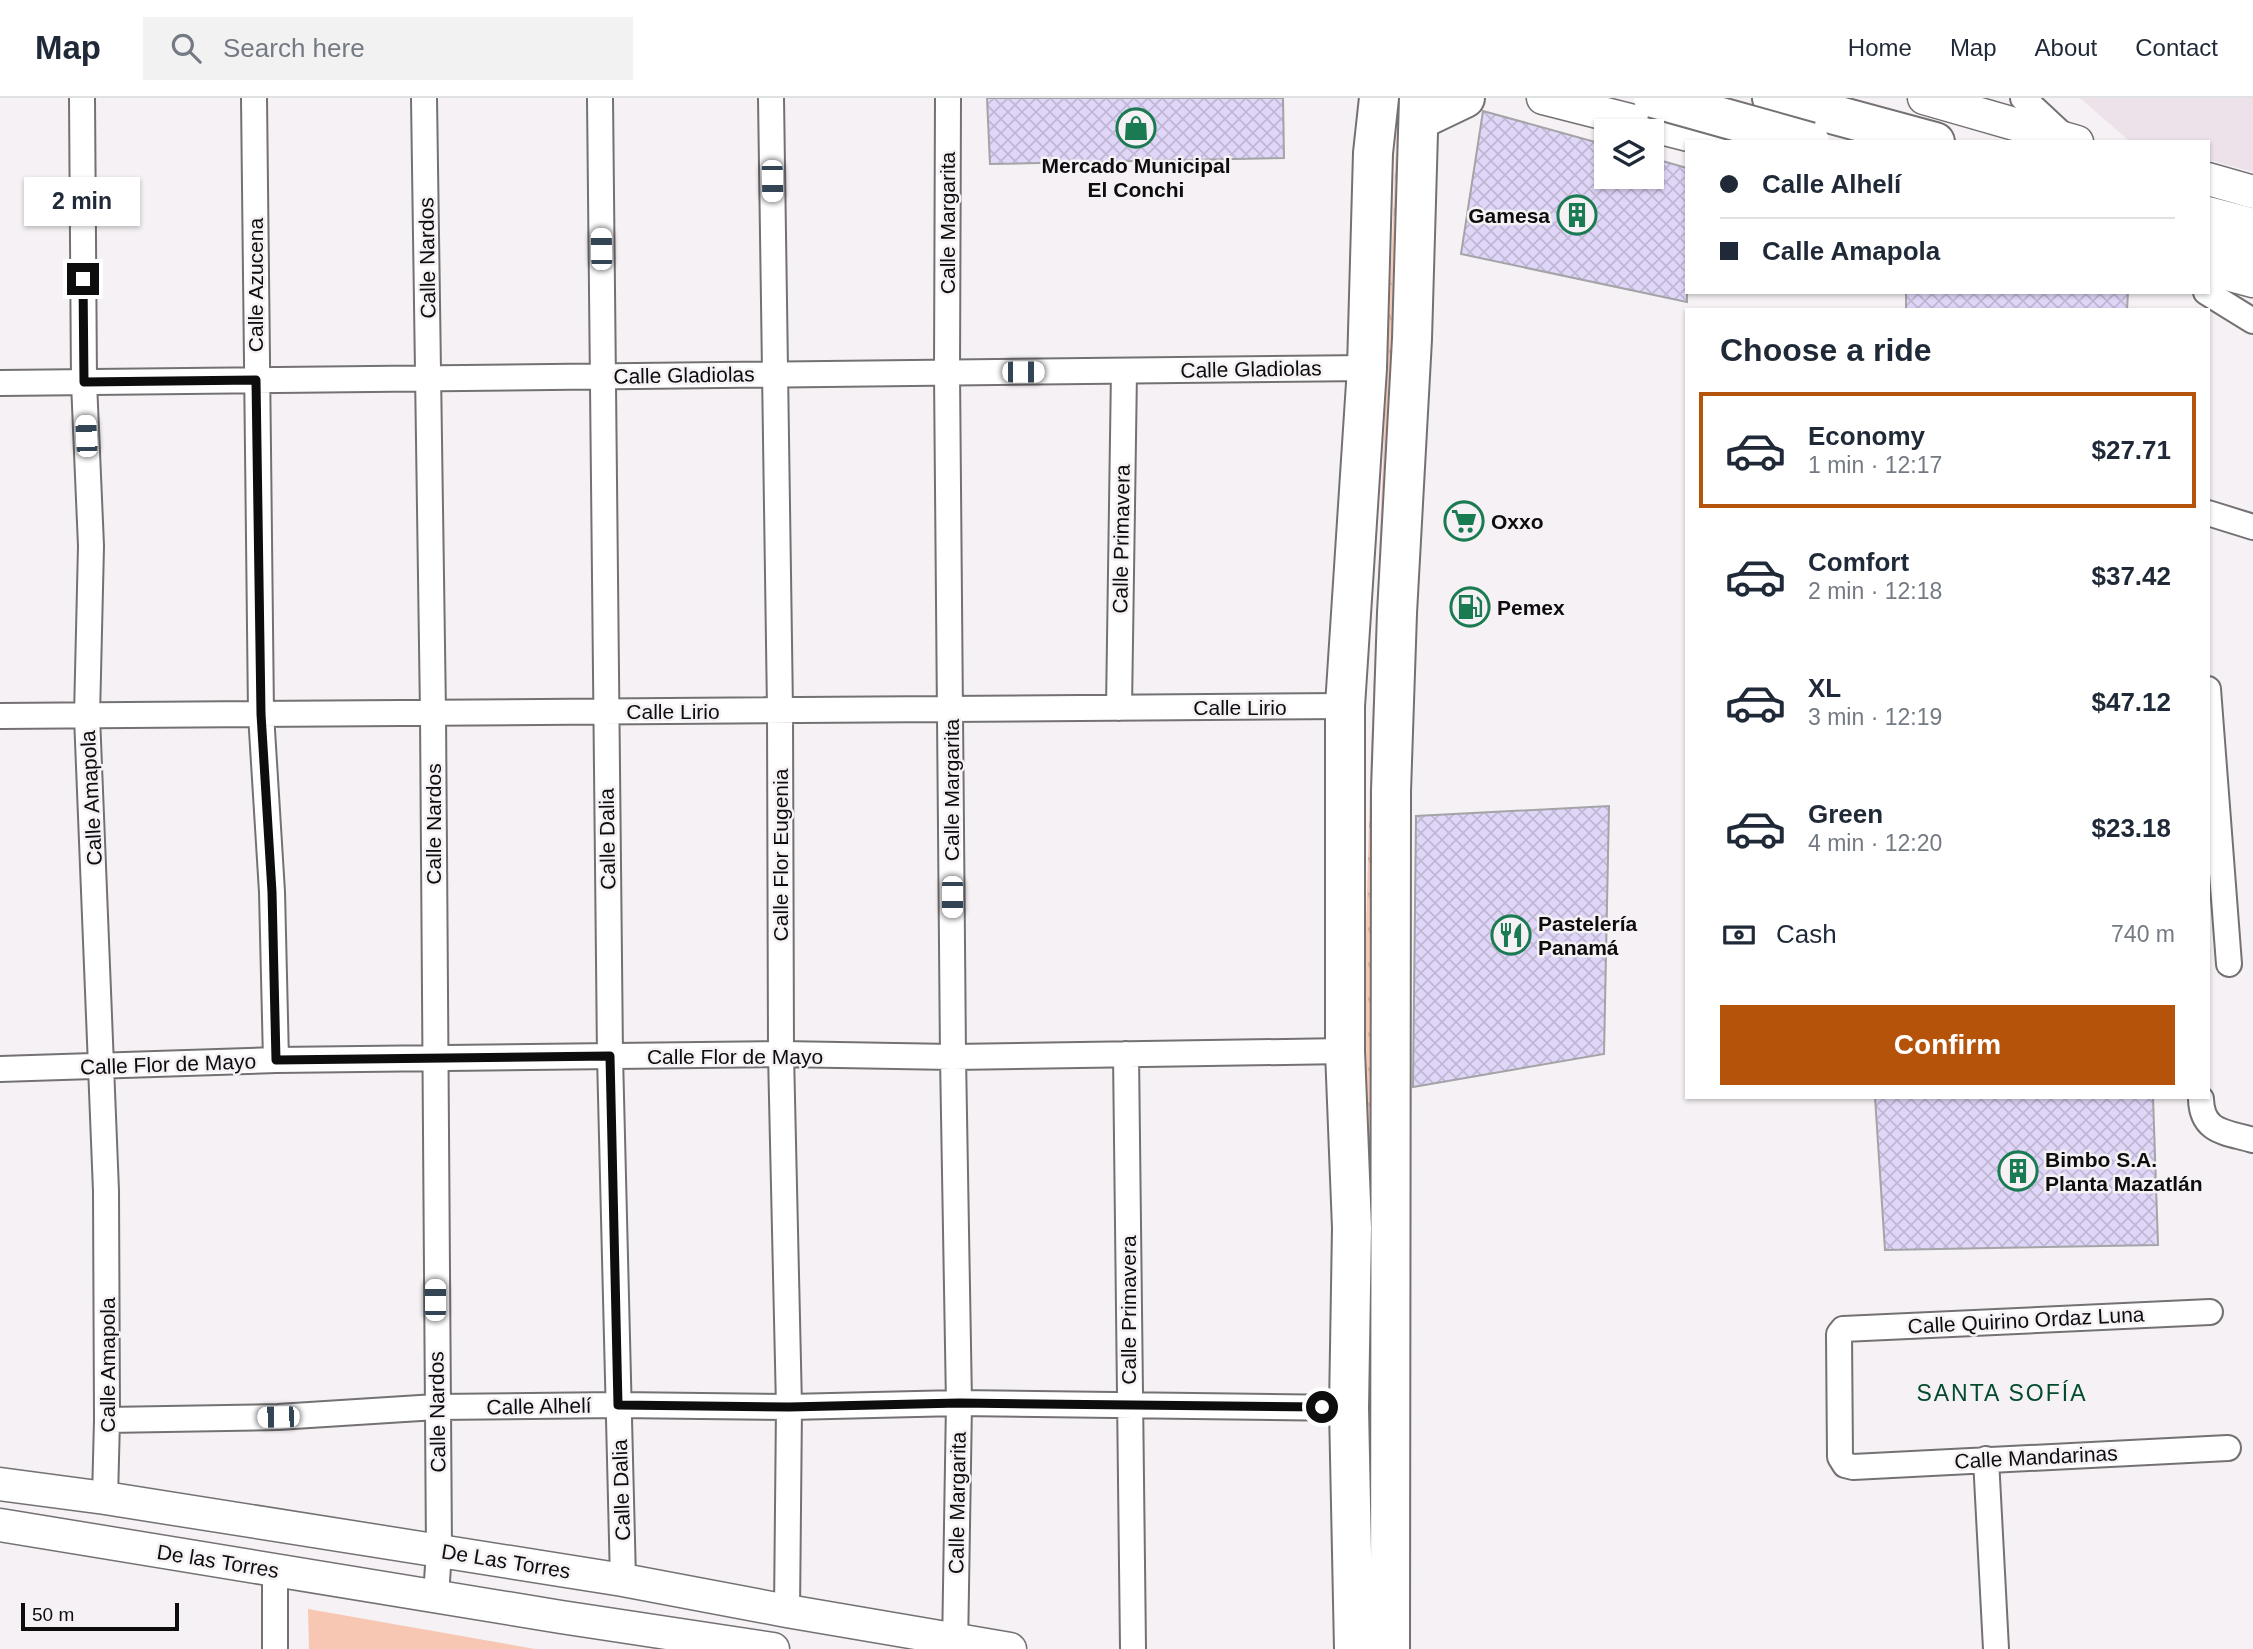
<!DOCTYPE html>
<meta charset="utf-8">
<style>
body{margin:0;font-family:Arial,sans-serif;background:#f2f2f3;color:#1f2937;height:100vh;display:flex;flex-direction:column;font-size:26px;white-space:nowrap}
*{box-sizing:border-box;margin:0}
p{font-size:23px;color:#747a83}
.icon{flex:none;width:38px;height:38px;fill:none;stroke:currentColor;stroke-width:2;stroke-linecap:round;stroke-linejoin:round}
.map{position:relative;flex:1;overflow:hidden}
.side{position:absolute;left:1685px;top:210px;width:525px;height:791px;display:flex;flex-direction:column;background:#fff;border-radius:0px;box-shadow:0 2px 5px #0004}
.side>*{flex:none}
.banner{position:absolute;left:1685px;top:42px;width:525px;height:154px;border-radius:0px;box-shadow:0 2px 5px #0004;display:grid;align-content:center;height:154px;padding:0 35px;background:#fff}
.buttons{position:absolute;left:1594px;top:21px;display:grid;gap:14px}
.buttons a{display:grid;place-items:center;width:70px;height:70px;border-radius:0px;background:#fff;box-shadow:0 2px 5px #0004;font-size:35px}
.scale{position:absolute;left:21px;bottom:18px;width:158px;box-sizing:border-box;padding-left:7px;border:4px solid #0e0d0e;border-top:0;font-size:19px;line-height:24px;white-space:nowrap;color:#0e0d0e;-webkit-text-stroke:5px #f5f1f4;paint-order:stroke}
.end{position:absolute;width:32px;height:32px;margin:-16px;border:9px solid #0e0d0e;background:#fff;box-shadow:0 0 0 4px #fff}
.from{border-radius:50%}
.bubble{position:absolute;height:49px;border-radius:0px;background:#fff;box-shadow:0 2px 5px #0004;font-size:23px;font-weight:800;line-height:49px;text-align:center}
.car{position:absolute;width:21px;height:42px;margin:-21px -10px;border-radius:9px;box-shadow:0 0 5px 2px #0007;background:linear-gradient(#fff 24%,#345 0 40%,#fff 0 76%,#345 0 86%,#fff 0)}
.banner b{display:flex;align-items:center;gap:24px;height:66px;font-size:26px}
.banner b+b{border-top:2px solid #e0e1e3}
.banner i{width:18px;height:18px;background:#1f2937}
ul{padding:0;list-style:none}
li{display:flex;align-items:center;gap:21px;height:116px;margin:0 14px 10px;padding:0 21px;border:4px solid transparent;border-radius:0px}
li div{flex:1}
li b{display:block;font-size:26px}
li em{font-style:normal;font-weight:800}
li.current{border-color:#b45309}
li>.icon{width:63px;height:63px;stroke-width:1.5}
h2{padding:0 35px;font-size:32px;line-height:84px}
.pay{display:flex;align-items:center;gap:18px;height:77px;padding:0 35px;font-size:26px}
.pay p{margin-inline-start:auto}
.primary-button{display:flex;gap:14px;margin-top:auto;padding:14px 35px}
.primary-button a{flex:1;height:80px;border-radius:0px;background:#b45309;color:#fff;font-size:28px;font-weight:800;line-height:80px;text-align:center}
header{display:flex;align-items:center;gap:42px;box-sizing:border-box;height:98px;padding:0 35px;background:#fff;border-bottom:2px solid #e0e1e3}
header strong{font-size:33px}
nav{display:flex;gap:38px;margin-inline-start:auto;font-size:24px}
.search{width:490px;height:63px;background:#f2f2f3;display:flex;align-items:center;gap:18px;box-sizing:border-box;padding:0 24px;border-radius:0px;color:#747a83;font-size:26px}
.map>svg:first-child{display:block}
</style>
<header>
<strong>Map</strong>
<div class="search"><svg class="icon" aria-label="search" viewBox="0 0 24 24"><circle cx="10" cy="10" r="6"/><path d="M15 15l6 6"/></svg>Search here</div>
<nav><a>Home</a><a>Map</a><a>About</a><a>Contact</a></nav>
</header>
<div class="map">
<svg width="2253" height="1551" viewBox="0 0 2253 1551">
<defs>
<pattern id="park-tufts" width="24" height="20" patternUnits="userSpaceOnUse" patternTransform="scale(1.75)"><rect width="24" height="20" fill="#f7c7b3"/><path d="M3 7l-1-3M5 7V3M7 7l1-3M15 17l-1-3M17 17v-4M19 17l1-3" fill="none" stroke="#d3aa99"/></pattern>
<pattern id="building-cross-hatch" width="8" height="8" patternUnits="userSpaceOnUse" patternTransform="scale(1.75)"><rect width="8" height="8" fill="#e0d7f8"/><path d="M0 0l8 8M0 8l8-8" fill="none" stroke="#bfb7d3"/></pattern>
</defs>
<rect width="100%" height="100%" fill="#f5f1f4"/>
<path fill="#ede2ea" d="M 2080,0 L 2253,0 L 2253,74 L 2209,62 L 2208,44 L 2138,44 L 2127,41 Z"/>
<path fill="#f7c7b3" d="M 308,1511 L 535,1551 L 309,1551 Z"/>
<path fill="url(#park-tufts)" d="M 1398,0 L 1411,0 L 1382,1342 L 1367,1551 L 1363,938 L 1371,652 Z"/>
<path fill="url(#building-cross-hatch)" stroke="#a4a3a7" stroke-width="2" d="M 987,0 L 1283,0 L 1284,60 L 990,66 Z
M 1483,13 L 1606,47 L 1606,79 L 1652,79 L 1652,60 L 1687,70 L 1687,204 L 1461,156 Z
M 1906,194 L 2128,194 L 2127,212 L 1906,212 Z
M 1609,708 L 1604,956 L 1413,989 L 1416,718 Z
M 1875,999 L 2153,999 L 2158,1147 L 1885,1152 Z"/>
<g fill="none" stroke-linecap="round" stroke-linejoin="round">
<g stroke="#747173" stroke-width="28">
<path id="minor" d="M 82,0 L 84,284 L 91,448 L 87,618 L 106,1093 L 107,1322 L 105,1400
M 254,0 L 261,616 L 272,794 L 276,962
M 424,0 L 433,615 L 439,1453 L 436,1498
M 600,0 L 610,958 L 623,1482
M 771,0 L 780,612 L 781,956 L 789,1309 L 787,1513
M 948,0 L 947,275 L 953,959 L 959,1305 L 955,1551
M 2023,0 L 2067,41
M 2206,194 L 2253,223
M 0,285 L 1367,270
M 2208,415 L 2253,429
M 2208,591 L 2229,866
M 1119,610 L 1124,273
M 0,618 L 1345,608
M 1126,956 L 1133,1551
M 0,971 L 276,962 L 781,956 L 953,959 L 1345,953
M 2201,1001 C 2202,1035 2226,1034 2253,1042
M 2210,1214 L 1843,1231 L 1839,1236 L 1840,1359 L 1845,1367 L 1853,1369 L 2228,1350
M 107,1322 L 278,1319 L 436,1309 L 618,1307 L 789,1309 L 959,1305 L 1349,1310
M 1986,1361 L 1996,1551
M 275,1472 L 275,1551"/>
</g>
<g stroke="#747173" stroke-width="35">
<path id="tertiary" d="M 1543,0 L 1716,44
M 1924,0 L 2077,44
M 2208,81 L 2253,94
M 2208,171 L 2253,183
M 0,1386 L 105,1400 L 623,1482 L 787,1513 L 1010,1551
M 0,1427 L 561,1519 L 773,1551"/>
</g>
<g stroke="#747173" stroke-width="42">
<path id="primary" d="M 1419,22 L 1465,0
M 1354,1551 L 1349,1310 L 1352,1130 L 1345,953 L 1345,608 L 1367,270 L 1373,55 L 1379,0
M 1390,1551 L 1391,693 L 1397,515 L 1412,241 L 1419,0"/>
</g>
<g stroke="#747173" stroke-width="42">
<path id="trunk" d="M 1772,0 L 1935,44
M 2208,118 L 2253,130
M 2208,146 L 2253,158"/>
</g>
<use href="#minor" stroke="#fff" stroke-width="24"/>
<use href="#tertiary" stroke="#fff" stroke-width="32"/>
<use href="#primary" stroke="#fff" stroke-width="38"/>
<use href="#trunk" stroke="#fff" stroke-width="38"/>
<g stroke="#747173" stroke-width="42" stroke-linecap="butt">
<path id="trunk-bridge" d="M 1653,0 L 1810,44"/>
</g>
<use href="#trunk-bridge" stroke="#fff" stroke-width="38"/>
</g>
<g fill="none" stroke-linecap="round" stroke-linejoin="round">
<path stroke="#0e0d0e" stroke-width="9" d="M 83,181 L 84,284 L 256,282 L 261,616 L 272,794 L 276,962 L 610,958 L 618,1307 L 789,1309 L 959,1305 L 1322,1309"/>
</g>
<defs>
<g id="shop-ring" transform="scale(2.0125)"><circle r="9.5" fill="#f5f1f4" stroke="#1a7b52" stroke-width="1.5"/><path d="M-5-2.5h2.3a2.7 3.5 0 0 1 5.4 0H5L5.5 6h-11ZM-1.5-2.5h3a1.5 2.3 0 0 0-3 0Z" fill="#1a7b52"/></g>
<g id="building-ring" transform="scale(2.0125)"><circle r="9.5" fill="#f5f1f4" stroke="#1a7b52" stroke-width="1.5"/><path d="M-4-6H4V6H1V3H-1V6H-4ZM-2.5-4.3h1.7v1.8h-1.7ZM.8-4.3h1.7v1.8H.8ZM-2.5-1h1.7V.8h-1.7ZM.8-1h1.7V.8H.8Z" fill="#1a7b52"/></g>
<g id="supermarket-ring" transform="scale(2.0125)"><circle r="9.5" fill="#f5f1f4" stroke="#1a7b52" stroke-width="1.5"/><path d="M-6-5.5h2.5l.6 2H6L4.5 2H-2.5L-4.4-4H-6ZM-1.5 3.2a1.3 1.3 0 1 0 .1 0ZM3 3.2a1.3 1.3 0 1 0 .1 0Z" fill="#1a7b52"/></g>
<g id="fuel-ring" transform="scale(2.0125)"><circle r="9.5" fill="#f5f1f4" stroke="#1a7b52" stroke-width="1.5"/><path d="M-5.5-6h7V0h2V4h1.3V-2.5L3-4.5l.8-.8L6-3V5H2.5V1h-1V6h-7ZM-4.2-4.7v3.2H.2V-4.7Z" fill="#1a7b52"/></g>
<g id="restaurant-ring" transform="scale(2.0125)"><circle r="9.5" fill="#f5f1f4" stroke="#1a7b52" stroke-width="1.5"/><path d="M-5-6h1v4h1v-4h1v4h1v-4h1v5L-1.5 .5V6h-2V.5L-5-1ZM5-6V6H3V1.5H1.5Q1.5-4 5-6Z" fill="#1a7b52"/></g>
</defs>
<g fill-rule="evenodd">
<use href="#shop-ring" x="1136" y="30"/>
<use href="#building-ring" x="1577" y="117"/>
<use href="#supermarket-ring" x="1464" y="423"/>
<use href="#fuel-ring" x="1470" y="509"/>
<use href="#restaurant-ring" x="1511" y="837"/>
<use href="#building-ring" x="2018" y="1073"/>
</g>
<g text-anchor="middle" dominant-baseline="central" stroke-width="5" stroke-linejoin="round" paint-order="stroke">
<g font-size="21" font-weight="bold" fill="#0e0d0e" stroke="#f5f1f4" text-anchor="start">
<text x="1136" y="67" text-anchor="middle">Mercado Municipal<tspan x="1136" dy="24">El Conchi</tspan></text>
<text x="1550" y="117" text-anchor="end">Gamesa</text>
<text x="1491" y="423">Oxxo</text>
<text x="1497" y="509">Pemex</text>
<text x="1538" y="825">Pastelería<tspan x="1538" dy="24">Panamá</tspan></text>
<text x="2045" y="1061">Bimbo S.A.<tspan x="2045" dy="24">Planta Mazatlán</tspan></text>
</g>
<g font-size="21" fill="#0e0d0e" stroke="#f5f1f4">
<text transform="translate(947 125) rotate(-90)">Calle Margarita</text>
<text transform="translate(427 160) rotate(-91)">Calle Nardos</text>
<text transform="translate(255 187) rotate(-90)">Calle Azucena</text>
<text transform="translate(1251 271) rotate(-1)">Calle Gladiolas</text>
<text transform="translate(684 277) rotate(-1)">Calle Gladiolas</text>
<text transform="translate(1121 441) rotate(-89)">Calle Primavera</text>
<text x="1240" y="609">Calle Lirio</text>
<text x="673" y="613">Calle Lirio</text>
<text transform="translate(951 692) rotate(-90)">Calle Margarita</text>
<text transform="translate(91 700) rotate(-93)">Calle Amapola</text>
<text transform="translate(433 726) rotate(-90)">Calle Nardos</text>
<text transform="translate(607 741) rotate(-91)">Calle Dalia</text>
<text transform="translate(780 757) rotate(-90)">Calle Flor Eugenia</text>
<text x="735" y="958">Calle Flor de Mayo</text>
<text transform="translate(168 966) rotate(-2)">Calle Flor de Mayo</text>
<text transform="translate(1128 1212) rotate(-90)">Calle Primavera</text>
<text transform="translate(2026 1222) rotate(-3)">Calle Quirino Ordaz Luna</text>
<text transform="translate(107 1267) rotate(-90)">Calle Amapola</text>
<text transform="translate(539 1308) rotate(-1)">Calle Alhelí</text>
<text transform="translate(437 1314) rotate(-91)">Calle Nardos</text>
<text transform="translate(2036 1359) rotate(-3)">Calle Mandarinas</text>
<text transform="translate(621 1392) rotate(-92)">Calle Dalia</text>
<text transform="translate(957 1405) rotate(-89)">Calle Margarita</text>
<text transform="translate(218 1463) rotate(9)">De las Torres</text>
<text transform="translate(506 1463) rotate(9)">De Las Torres</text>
</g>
<g font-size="23" letter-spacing="2" fill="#034a2e" stroke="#f5f1f4">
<text x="2002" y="1295">SANTA SOFÍA</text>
</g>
</g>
</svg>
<div class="buttons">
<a><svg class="icon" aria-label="layers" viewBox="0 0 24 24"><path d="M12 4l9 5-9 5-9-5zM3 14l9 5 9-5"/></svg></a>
</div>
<div class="scale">50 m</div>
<i class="end from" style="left:1322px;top:1309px"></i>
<i class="end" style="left:83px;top:181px"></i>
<div class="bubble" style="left:24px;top:79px;width:116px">2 min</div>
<i class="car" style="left:772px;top:83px;rotate:179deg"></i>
<i class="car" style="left:601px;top:151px;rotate:359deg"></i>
<i class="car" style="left:1023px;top:274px;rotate:90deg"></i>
<i class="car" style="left:86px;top:338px;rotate:357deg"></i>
<i class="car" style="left:952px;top:799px;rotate:180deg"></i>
<i class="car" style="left:435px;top:1202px;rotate:0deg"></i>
<i class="car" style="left:278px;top:1319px;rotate:269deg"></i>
<div class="banner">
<b><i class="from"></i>Calle Alhelí</b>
<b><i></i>Calle Amapola</b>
</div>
<section class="side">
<h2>Choose a ride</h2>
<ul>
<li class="current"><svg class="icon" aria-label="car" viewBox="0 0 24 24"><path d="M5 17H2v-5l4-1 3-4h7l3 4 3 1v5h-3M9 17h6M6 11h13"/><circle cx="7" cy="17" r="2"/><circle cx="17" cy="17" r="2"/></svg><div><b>Economy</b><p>1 min · 12:17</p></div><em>$27.71</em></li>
<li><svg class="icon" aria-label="car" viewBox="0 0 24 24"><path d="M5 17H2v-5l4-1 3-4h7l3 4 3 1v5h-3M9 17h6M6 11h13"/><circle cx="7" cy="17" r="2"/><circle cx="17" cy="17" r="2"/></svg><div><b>Comfort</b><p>2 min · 12:18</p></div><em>$37.42</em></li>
<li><svg class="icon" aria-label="car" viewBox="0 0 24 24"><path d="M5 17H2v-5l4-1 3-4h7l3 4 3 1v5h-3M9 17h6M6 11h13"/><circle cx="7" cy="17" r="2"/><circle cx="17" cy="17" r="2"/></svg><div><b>XL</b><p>3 min · 12:19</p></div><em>$47.12</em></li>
<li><svg class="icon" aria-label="car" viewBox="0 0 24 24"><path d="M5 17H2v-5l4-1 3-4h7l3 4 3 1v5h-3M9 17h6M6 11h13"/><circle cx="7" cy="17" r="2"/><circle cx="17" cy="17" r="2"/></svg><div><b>Green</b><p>4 min · 12:20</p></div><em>$23.18</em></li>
</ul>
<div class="pay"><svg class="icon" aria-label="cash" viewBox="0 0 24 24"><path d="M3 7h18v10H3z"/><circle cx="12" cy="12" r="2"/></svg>Cash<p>740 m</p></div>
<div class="primary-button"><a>Confirm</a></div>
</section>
</div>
